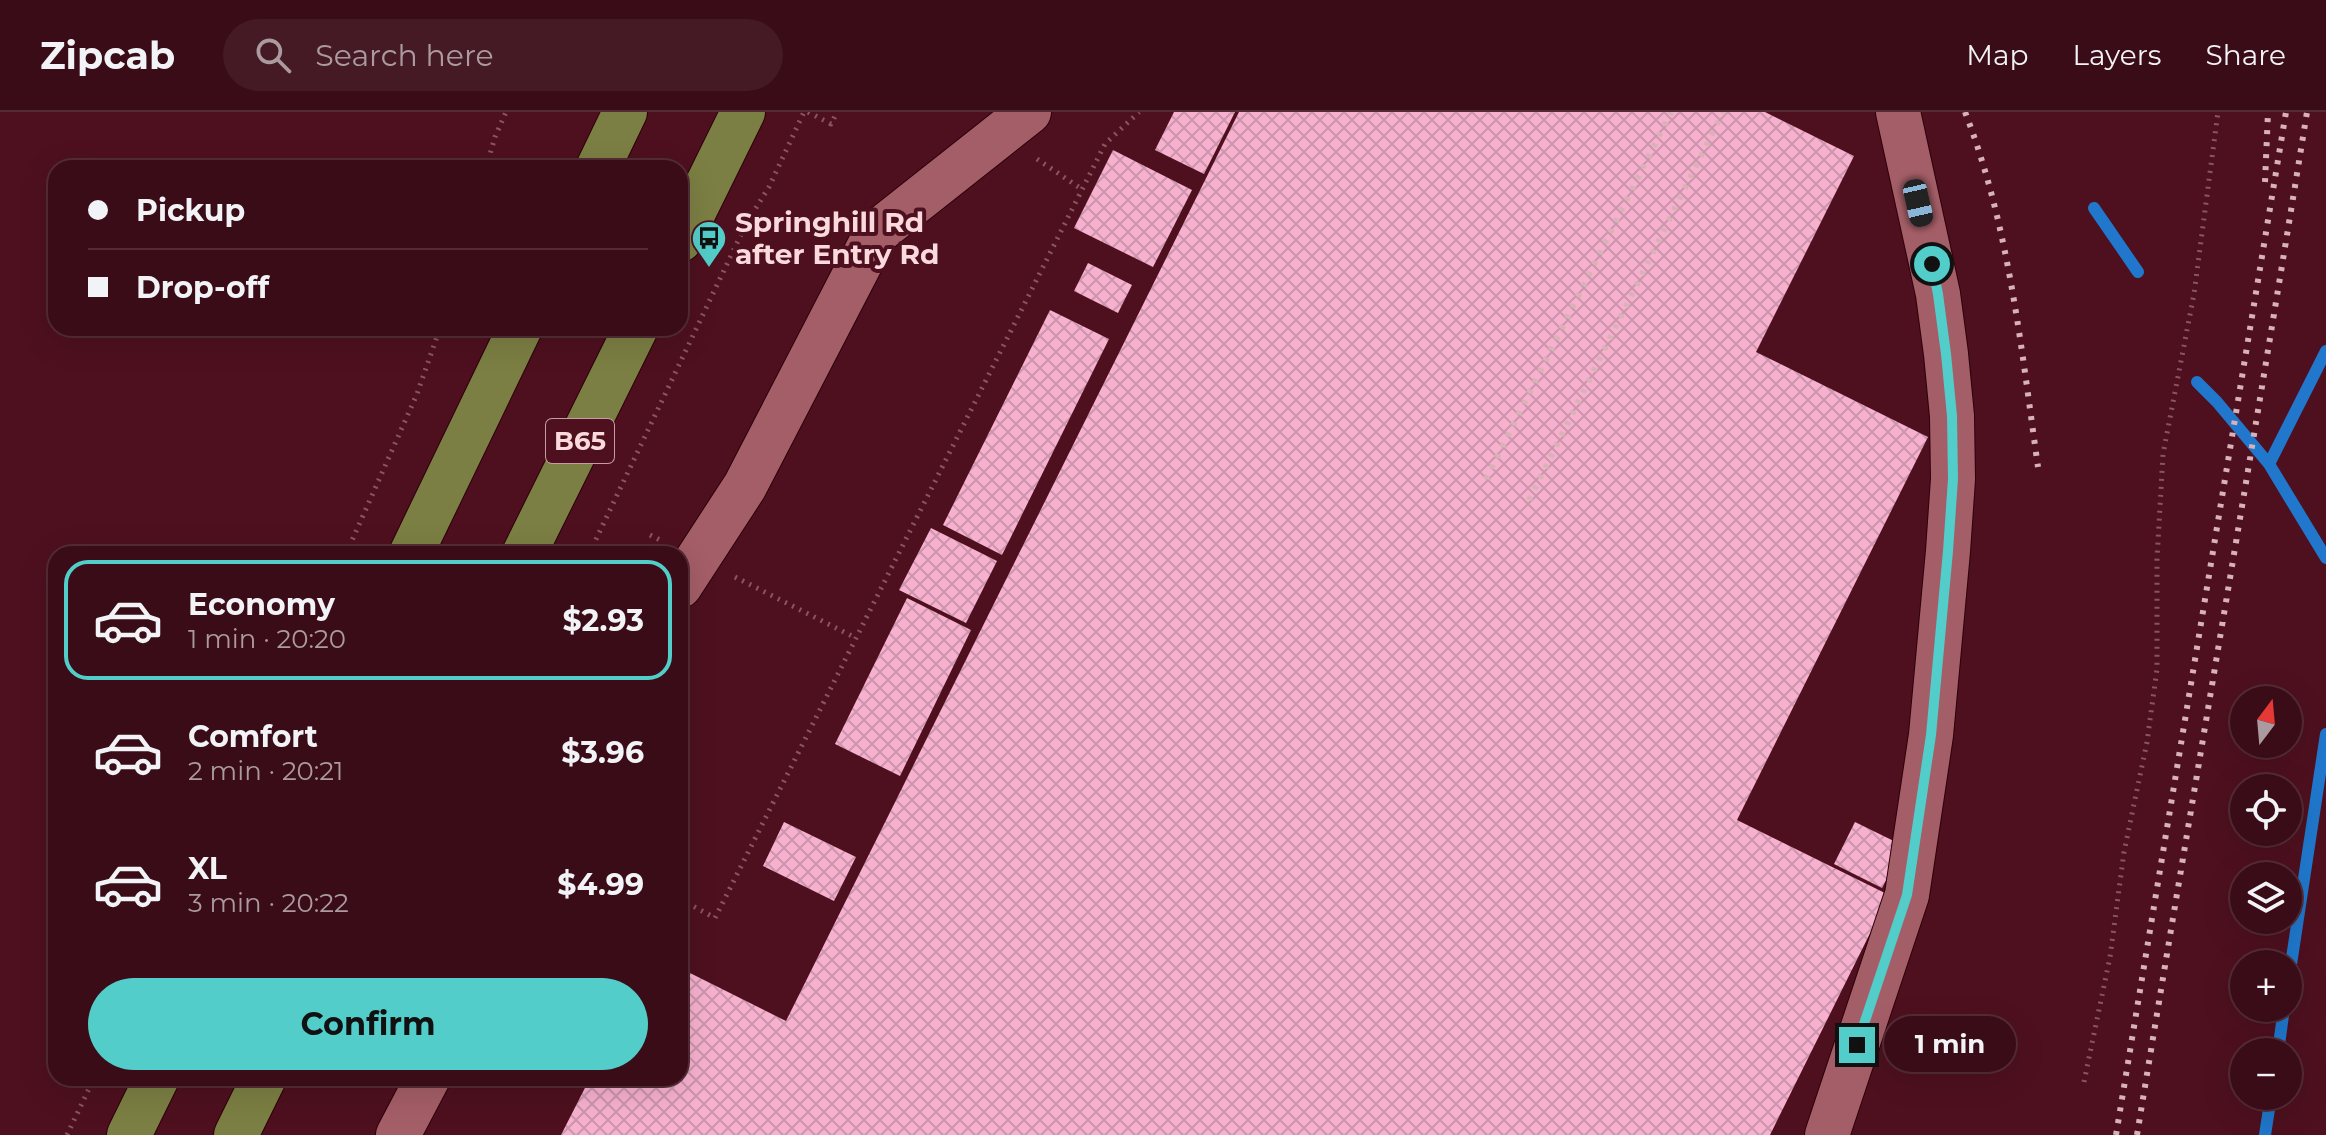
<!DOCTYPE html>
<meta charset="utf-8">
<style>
body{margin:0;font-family:Montserrat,sans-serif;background:#451a24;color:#f1f3f6;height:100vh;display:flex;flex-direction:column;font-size:30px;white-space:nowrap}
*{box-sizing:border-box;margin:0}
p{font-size:26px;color:#ab9ba1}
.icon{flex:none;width:44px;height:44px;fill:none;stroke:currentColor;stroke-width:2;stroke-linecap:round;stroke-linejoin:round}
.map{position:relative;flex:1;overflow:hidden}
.drawer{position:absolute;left:48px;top:434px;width:640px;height:540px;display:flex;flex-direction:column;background:#3a0c17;border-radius:24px;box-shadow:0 8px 32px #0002,0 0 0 2px #542c36}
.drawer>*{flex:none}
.top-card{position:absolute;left:48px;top:48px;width:640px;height:176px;border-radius:24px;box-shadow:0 8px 32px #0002,0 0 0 2px #542c36;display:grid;align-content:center;height:176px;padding:0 40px;background:#3a0c17}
.needle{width:52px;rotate:16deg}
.fabs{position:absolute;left:2230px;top:574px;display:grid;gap:16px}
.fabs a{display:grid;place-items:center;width:72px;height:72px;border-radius:50%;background:#3a0c17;box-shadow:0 8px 32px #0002,0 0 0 2px #542c36;font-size:40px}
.end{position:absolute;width:36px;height:36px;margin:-18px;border:10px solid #53cdc9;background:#111;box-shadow:0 0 0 4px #111}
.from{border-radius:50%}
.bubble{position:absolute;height:56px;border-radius:28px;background:#3a0c17;box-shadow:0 8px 32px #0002,0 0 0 2px #542c36;font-size:26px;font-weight:700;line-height:56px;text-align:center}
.car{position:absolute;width:24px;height:48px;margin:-24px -12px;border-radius:10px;box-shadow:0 0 6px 2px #0007;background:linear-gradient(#222 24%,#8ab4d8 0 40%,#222 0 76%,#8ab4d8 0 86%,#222 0)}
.top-card b{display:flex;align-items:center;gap:28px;height:76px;font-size:30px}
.top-card b+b{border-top:2px solid #542c36}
.top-card i{width:20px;height:20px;background:#f1f3f6}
ul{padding:14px 0 0;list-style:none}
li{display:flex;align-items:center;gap:24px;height:120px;margin:0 16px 12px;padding:0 24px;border:4px solid transparent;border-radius:24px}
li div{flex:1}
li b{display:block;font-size:30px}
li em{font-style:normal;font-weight:700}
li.active{border-color:#53cdc9}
li>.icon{width:72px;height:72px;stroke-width:1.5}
.primary-button{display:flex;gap:16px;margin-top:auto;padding:16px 40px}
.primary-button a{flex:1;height:92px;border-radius:48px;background:#53cdc9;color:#111;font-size:32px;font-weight:700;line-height:92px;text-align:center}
header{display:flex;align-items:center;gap:48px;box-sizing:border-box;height:112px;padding:0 40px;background:#3a0c17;border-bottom:2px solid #542c36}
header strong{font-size:38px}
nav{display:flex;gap:44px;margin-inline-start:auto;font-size:28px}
.search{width:560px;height:72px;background:#451a24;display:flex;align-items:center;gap:20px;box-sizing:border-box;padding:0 28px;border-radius:44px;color:#ab9ba1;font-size:30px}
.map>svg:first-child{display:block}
</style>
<header>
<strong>Zipcab</strong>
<div class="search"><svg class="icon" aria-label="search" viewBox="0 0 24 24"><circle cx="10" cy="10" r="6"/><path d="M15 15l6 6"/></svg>Search here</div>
<nav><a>Map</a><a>Layers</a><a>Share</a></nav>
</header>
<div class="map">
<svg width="2326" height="1023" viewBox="0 0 2326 1023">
<defs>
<pattern id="building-cross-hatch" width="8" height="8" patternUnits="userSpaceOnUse" patternTransform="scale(2)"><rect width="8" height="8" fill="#f7b1cf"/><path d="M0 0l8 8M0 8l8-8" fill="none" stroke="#cc95ac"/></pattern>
</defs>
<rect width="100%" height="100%" fill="#4e101f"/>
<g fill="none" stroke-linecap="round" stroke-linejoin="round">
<path stroke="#2077cb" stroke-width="12" d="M 2094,96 L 2138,160
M 2326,239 L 2269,352 L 2326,446
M 2197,270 L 2217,290 L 2269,352
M 2288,872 L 2326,622
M 2278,940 L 2284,896
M 2265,1023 L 2271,984"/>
</g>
<path fill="url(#building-cross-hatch)" d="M 1174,0 L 1235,0 L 1204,62 L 1155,38 Z
M 1239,0 L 1765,0 L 1854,44 L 1756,240 L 1928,325 L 1737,708 L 1889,783 L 1770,1023 L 561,1023 L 590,966 L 680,966 L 680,856 L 786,909 Z
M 1113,38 L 1192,78 L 1153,155 L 1074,116 Z
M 1088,151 L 1132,173 L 1118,201 L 1074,179 Z
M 1050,198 L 1109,227 L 1002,443 L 943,413 Z
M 931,416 L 997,449 L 966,511 L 899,478 Z
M 907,486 L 971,518 L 900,664 L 835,632 Z
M 784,710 L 856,745 L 834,789 L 763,754 Z
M 1855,710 L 1904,734 L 1882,776 L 1834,752 Z"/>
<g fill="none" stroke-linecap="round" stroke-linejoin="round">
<g stroke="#2c000a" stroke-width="46">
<path id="minor" d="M 680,474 L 745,374 L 876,121 L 1029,0
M 398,1023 L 428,966
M 1827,1023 L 1907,783 L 1931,623 L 1948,439 L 1953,367 L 1952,304 L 1946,242 L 1938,182 L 1898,0"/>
</g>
<g stroke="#2c000a" stroke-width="46">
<path id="major" d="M 598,56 L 625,0
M 680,128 L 743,0
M 411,442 L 520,216
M 524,442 L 636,216
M 129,1023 L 157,966
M 236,1023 L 264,966"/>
</g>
<path stroke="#895560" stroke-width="5" stroke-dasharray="2 6" stroke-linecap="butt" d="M 808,0 L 831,12 L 837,0
M 1037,47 L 1083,78
M 486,56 L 495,25 L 506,0
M 650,423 L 662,429
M 346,442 L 417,282 L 440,216
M 589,442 L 747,110 L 769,75 L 804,0
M 735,465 L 856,526
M 680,787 L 715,806 L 1105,32 L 1139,0
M 2084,970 L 2110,845 L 2124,740 L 2147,630 L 2157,557 L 2157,447 L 2163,342 L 2194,182 L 2218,0
M 67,1023 L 94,966"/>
<use href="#minor" stroke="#a45e67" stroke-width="44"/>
<use href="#major" stroke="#7c7f43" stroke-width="44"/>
<path stroke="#d9b2b7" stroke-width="6" stroke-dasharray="4 8" stroke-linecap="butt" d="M 1965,0 C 2009,113 2021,235 2038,355
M 2265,70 L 2268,0
M 1486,367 L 1671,0
M 1529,388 L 1723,0
M 2116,1023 L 2286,0
M 2137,1023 C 2193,682 2252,341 2307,0"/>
</g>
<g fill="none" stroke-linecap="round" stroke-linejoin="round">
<path stroke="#53cdc9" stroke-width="10" d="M 1857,933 L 1907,783 L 1931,623 L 1948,439 L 1953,367 L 1952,304 L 1946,242 L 1938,182 L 1932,152"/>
</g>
<defs>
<g id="bus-pin" transform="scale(1.8)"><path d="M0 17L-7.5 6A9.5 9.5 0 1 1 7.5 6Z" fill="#53cdc9" stroke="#4e101f"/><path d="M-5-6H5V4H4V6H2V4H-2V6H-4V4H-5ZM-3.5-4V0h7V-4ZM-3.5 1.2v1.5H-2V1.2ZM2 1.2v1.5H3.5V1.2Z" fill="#111"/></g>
</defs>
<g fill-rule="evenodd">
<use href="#bus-pin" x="709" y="126"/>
</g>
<g text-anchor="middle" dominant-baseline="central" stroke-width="8" stroke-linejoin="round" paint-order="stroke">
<rect fill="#4e101f" stroke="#c79da4" stroke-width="2" x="546" y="307" width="68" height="44" rx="6"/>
<g font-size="26" font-weight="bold" fill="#fbdadd">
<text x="580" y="329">B65</text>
</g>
<g font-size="28" font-weight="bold" fill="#fbdadd" stroke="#4e101f" text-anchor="start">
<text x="735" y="110">Springhill Rd<tspan x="735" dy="32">after Entry Rd</tspan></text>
</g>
</g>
</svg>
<div class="fabs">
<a><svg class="needle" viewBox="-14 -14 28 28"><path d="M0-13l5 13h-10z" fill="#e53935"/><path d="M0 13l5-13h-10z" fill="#ab9ba1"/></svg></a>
<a><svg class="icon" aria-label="locate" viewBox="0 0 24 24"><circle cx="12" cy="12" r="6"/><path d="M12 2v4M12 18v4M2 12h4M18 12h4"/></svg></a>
<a><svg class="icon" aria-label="layers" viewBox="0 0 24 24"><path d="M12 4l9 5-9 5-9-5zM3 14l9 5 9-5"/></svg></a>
<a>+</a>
<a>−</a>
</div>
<i class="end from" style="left:1932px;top:152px"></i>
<i class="end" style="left:1857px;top:933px"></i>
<div class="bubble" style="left:1884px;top:904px;width:132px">1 min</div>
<i class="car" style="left:1918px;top:91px;rotate:167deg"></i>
<div class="top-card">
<b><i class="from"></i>Pickup</b>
<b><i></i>Drop-off</b>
</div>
<section class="drawer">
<ul>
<li class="active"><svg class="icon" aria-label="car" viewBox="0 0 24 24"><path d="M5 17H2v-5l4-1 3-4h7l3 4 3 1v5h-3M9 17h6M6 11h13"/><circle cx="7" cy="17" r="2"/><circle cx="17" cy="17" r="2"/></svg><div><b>Economy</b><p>1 min · 20:20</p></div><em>$2.93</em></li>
<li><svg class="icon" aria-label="car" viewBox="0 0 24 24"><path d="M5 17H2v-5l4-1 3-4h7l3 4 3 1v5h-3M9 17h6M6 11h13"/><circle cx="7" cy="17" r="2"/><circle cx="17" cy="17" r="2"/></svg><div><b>Comfort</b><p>2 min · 20:21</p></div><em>$3.96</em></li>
<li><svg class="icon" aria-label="car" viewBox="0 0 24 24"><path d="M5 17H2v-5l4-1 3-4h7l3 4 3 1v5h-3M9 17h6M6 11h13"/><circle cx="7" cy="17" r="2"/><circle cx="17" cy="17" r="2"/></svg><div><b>XL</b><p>3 min · 20:22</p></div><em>$4.99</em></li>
</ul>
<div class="primary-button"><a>Confirm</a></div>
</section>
</div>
